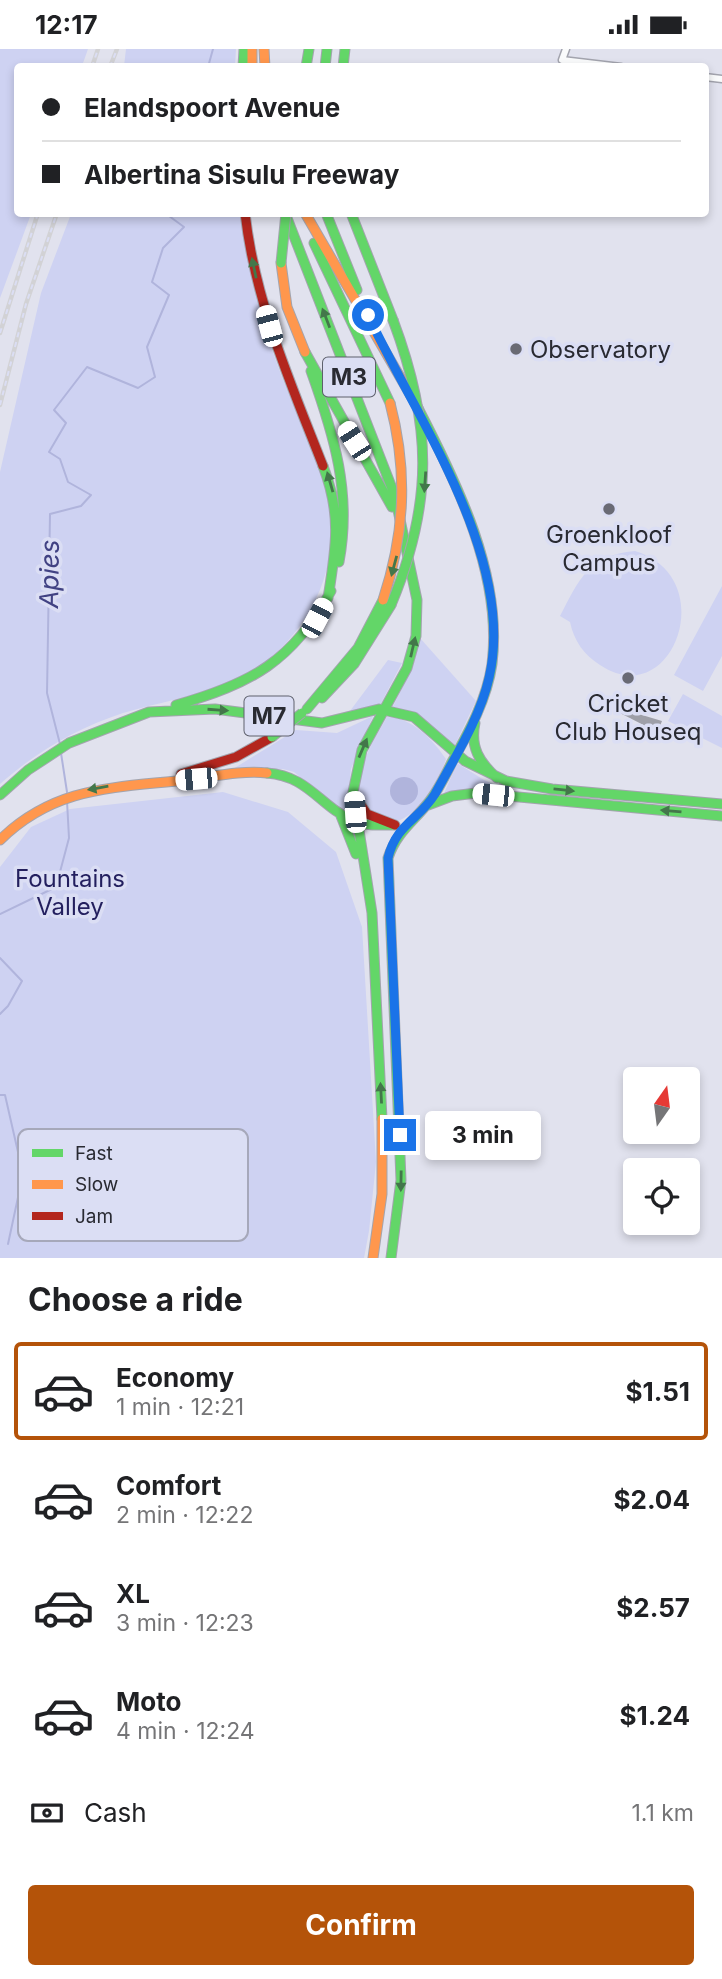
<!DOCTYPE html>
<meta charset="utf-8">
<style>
body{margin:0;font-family:Inter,sans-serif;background:#f6f6f6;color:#202124;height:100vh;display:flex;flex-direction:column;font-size:26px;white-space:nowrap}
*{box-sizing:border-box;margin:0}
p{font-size:23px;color:#757577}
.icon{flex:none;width:38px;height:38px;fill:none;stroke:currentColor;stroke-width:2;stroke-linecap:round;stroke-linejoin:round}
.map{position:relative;height:1209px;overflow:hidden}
.details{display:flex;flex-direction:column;background:#fff;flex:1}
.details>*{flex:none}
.banner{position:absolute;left:14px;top:14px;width:695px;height:154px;border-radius:7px;box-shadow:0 4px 10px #0003;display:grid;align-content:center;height:154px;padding:0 28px;background:#fff}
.needle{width:46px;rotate:14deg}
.fabs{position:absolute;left:623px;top:1018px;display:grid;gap:14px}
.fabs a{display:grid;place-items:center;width:77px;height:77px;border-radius:7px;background:#fff;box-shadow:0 4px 10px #0003;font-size:35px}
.end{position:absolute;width:32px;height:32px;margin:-16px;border:9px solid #1a73e8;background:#fff;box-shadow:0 0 0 4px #fff}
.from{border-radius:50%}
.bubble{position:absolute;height:49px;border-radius:7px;background:#fff;box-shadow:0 4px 10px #0003;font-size:23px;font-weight:700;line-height:49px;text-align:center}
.car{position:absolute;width:21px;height:42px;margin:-21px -10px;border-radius:9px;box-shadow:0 0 5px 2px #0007;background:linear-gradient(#fff 24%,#345 0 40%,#fff 0 76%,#345 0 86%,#fff 0)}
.banner b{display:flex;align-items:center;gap:24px;height:66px;font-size:26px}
.banner b+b{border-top:2px solid #e0e0e0}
.banner i{width:18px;height:18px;background:#202124}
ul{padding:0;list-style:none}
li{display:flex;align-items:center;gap:21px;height:98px;margin:0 14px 10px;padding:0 14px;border:4px solid transparent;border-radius:7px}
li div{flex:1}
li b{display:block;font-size:26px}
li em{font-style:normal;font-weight:700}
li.active{border-color:#b45309}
li>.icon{width:63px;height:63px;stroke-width:1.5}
h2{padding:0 28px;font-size:32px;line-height:84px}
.pay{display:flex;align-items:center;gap:18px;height:77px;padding:0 28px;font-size:26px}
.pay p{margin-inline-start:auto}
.action{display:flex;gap:14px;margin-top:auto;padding:14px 28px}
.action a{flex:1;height:80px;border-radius:7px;background:#b45309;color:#fff;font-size:28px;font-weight:700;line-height:80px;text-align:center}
.status{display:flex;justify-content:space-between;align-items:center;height:49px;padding:0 35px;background:#fff;direction:ltr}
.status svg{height:19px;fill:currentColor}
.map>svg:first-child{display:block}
</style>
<div class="status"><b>12:17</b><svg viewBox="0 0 49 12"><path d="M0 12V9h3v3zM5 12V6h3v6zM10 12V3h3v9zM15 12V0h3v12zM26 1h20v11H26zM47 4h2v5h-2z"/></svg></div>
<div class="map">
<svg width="722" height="1209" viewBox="0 0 722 1209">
<rect width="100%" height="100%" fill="#e1e2ee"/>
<path fill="#ced2f2" d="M 0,0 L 88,0 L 82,17 L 18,18 L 18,164 L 31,165 L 0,249 Z
M 126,0 L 236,0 L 235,17 L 124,17 Z
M 71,165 L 240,165 C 250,212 258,262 275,309 C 290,353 315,397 327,442 C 348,522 300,606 225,636 C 192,648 157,654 123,664 C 77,679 36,703 0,735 L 0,423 L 41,244 Z
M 635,502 C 722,528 673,665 600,616 C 584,606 574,592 570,573 L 560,567 C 579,531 588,506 635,502 Z
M 722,537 L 722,607 L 703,642 L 674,626 Z
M 420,589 L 476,652 L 453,700 L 392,659 L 413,618 Z
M 388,611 L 402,614 L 379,658 L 347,666 Z
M 683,645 L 722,667 L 722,699 L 668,672 Z
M 373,667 L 351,720 L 348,751 L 351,771 L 294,723 L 283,720 L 234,723 L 233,720 L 296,681 L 337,684 Z
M 387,668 C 412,668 433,691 446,710 C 436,741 424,761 394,774 C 386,769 371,764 365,756 C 347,732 375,689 387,668 Z
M 457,714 L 484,731 L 515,744 C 490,741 468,738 443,747 Z
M 223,743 L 288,763 L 336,803 L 362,878 L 376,1113 L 369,1182 L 364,1209 L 0,1209 L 0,818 L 31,778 L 70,760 Z"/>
<path fill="#b0b4dc" d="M390 742a14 14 0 1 1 28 0a14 14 0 1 1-28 0Z"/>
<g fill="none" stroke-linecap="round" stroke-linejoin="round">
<path stroke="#b0b4dc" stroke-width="2" d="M 208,18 L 213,0
M 60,695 L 47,644 L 50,465 L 81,457 L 91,446 L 68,433 L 60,410 L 49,403 L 66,374 L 54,361 L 87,318 L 138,339 L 155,328 L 147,298 L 169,246 L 152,233 L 163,199 L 184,178 L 165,164
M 61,704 L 67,743
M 0,865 L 56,838 L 69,789 L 67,752
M 0,909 L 22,932 L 8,957 L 0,965
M 0,1046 L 5,1046 L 23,1125 L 8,1195"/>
</g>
<path fill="#9e9fa8" d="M 622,660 L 662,672 L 660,677 L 667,680 L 665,687 L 620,664 Z"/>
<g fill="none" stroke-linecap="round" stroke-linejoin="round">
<g stroke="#a3a4ae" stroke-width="9">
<path id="street" d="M 566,0 L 562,11 L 621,18
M 705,28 L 722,30"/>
</g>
<g stroke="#a3a4ae" stroke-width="11">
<path id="fast" d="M 243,18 L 244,0
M 306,18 L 309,0
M 325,18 L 327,0
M 343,18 L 345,0
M 285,164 L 395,447 L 417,551 L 416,587 L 407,619 L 362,701 L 353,743 L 372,864 L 382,1070
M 326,164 L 357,241
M 351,164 L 393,271
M 314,194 L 390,354
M 305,303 L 392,458
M 311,322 C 334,386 352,444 339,513
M 323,417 C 342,466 336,499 328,549
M 322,649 L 354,615 L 391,556
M 176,656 C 251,635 293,612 331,542
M 307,660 L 358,599 L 383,551
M 475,674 C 470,698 479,713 497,729
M 267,724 C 309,727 320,758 354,772 C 367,777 379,776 393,776
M 0,746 L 28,721 L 69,694 L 149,663 L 215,660 L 322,674 L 379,660 L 414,668 L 465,712 L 506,732 L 552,740 L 722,755
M 428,756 L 452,747 L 476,744 L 722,767
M 341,767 L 356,805
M 391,1209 L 401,1131 L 388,809 C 396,784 413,773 428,754 C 438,742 445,727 452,713 C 469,683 487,650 492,615 C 503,527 457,434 418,359"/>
</g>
<g stroke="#a3a4ae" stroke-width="11">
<path id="slow" d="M 252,0 L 252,18
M 264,0 L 265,18
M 305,164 L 418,359
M 281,214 L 287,258 L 305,303
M 0,791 C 55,737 114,739 186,731 C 212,728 241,721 267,724
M 373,1209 L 382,1145 L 382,1070"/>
</g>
<g stroke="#a3a4ae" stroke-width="11">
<path id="jam" d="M 245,164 C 255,253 291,335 323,417
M 181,725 L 236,708 L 272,688
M 355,747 L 367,765 L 395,776"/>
</g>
<use href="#street" stroke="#fafbfc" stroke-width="6"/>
<use href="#fast" stroke="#63d668" stroke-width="9"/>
<use href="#slow" stroke="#ff974d" stroke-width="9"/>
<use href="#jam" stroke="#b3261e" stroke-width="9"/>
<g stroke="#d2d2d5" stroke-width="4.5">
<path id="rail" d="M 92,18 L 98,0
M 110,18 L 117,0
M 0,284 L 38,164
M 0,356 L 26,255 L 57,164"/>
</g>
<use href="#rail" stroke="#dbdef4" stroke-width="2" stroke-dasharray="5" stroke-linecap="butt"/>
<g stroke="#a3a4ae" stroke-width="11" stroke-linecap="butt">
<path id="fast-bridge" d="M 281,214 L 286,164
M 391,556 C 434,453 432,375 393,271
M 272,688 L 302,664"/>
</g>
<g stroke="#a3a4ae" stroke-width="11" stroke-linecap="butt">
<path id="slow-bridge" d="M 383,551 C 405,484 408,422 390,354"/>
</g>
<use href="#fast-bridge" stroke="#63d668" stroke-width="9"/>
<use href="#slow-bridge" stroke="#ff974d" stroke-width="9"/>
</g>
<defs><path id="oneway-solid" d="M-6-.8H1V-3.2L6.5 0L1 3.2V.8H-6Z" transform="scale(1.75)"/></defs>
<g fill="#43774a">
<use href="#oneway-solid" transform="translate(254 219) rotate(-102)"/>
<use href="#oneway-solid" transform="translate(326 269) rotate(-111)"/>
<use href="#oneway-solid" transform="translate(330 433) rotate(-106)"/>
<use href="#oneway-solid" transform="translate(425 433) rotate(94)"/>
<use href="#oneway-solid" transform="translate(394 517) rotate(105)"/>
<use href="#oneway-solid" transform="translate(413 598) rotate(-77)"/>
<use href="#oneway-solid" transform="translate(218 661) rotate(4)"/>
<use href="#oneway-solid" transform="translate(363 699) rotate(-67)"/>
<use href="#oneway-solid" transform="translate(98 739) rotate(170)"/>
<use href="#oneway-solid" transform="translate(564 741) rotate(6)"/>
<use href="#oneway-solid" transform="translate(671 762) rotate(-175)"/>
<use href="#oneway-solid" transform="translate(381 1044) rotate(-93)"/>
<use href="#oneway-solid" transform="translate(401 1132) rotate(91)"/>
</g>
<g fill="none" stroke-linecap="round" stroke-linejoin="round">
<path stroke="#1a73e8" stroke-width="9" d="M 368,266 C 416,369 517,510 489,629 C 480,669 455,708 435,745 C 419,771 396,775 388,809 L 400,1086"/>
</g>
<g fill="#696a74" stroke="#dbdef4" stroke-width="2.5">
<circle cx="516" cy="300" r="7"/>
<circle cx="609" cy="460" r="7"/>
<circle cx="628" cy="629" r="7"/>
</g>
<g text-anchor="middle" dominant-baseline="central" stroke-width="7" stroke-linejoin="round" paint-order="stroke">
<g fill="#dbdef4" stroke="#5e606c" stroke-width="2">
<rect x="323" y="308.5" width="52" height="39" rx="5"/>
<rect x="244.5" y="647.5" width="49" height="39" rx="5"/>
</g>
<g font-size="23" font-weight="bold" fill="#292a32">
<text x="349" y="328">M3</text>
<text x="269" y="667">M7</text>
</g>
<g font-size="24" fill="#292a32" stroke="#dbdef4">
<text x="530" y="300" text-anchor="start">Observatory</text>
<text x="609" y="485">Groenkloof<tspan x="609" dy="28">Campus</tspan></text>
<text x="628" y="654">Cricket<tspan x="628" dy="28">Club Houseq</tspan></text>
</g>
<g font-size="24" fill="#231f5e" stroke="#dbdef4">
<text x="70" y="829">Fountains<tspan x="70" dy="28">Valley</tspan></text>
</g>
<g font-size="26" font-style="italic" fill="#414283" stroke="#dbdef4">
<text transform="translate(49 525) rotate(-89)">Apies</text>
</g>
</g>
<rect x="18" y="1080" width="230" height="112" rx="10" fill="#dbdef4" stroke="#a6a8ba" stroke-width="2"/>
<rect x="32" y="1100" width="31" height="8" fill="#63d668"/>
<rect x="32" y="1131" width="31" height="9" fill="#ff974d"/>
<rect x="32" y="1163" width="31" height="8" fill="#b3261e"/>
<g font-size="19" fill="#292a32">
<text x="75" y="1111">Fast</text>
<text x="75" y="1142">Slow</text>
<text x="75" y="1174">Jam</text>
</g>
</svg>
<div class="fabs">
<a><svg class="needle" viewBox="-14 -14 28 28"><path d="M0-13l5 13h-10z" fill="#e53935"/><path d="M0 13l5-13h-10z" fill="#757577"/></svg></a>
<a><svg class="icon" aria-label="locate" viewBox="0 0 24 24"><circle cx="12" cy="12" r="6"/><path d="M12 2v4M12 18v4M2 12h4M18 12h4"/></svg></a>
</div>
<i class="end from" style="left:368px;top:266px"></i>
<i class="end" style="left:400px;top:1086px"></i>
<div class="bubble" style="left:425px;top:1062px;width:116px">3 min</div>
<i class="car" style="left:269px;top:277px;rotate:345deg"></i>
<i class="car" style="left:354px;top:392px;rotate:327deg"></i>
<i class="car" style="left:317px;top:569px;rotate:28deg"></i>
<i class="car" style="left:196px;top:730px;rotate:265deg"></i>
<i class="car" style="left:493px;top:746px;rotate:276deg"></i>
<i class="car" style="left:355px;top:763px;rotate:356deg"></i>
<div class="banner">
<b><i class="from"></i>Elandspoort Avenue</b>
<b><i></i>Albertina Sisulu Freeway</b>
</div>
</div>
<section class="details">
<h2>Choose a ride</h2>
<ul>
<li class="active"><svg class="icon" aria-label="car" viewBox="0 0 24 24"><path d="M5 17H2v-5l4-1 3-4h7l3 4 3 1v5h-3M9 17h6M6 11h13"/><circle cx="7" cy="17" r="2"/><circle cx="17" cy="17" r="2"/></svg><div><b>Economy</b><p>1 min · 12:21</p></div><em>$1.51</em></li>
<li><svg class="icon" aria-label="car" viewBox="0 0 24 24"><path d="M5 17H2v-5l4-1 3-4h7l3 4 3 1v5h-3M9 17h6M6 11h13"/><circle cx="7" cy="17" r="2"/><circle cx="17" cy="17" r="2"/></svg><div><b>Comfort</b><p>2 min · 12:22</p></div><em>$2.04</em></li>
<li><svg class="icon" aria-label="car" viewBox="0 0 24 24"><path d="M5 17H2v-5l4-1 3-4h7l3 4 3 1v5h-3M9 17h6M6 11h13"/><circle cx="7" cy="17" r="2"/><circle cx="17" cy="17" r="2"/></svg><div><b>XL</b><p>3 min · 12:23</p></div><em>$2.57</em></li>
<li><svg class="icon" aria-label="car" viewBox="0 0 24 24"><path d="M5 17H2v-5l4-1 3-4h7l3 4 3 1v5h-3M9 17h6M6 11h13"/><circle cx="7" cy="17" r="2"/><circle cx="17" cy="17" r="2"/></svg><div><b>Moto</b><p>4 min · 12:24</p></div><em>$1.24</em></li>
</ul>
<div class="pay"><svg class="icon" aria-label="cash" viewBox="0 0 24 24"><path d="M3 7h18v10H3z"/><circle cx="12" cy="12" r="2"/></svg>Cash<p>1.1 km</p></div>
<div class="action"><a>Confirm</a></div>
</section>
